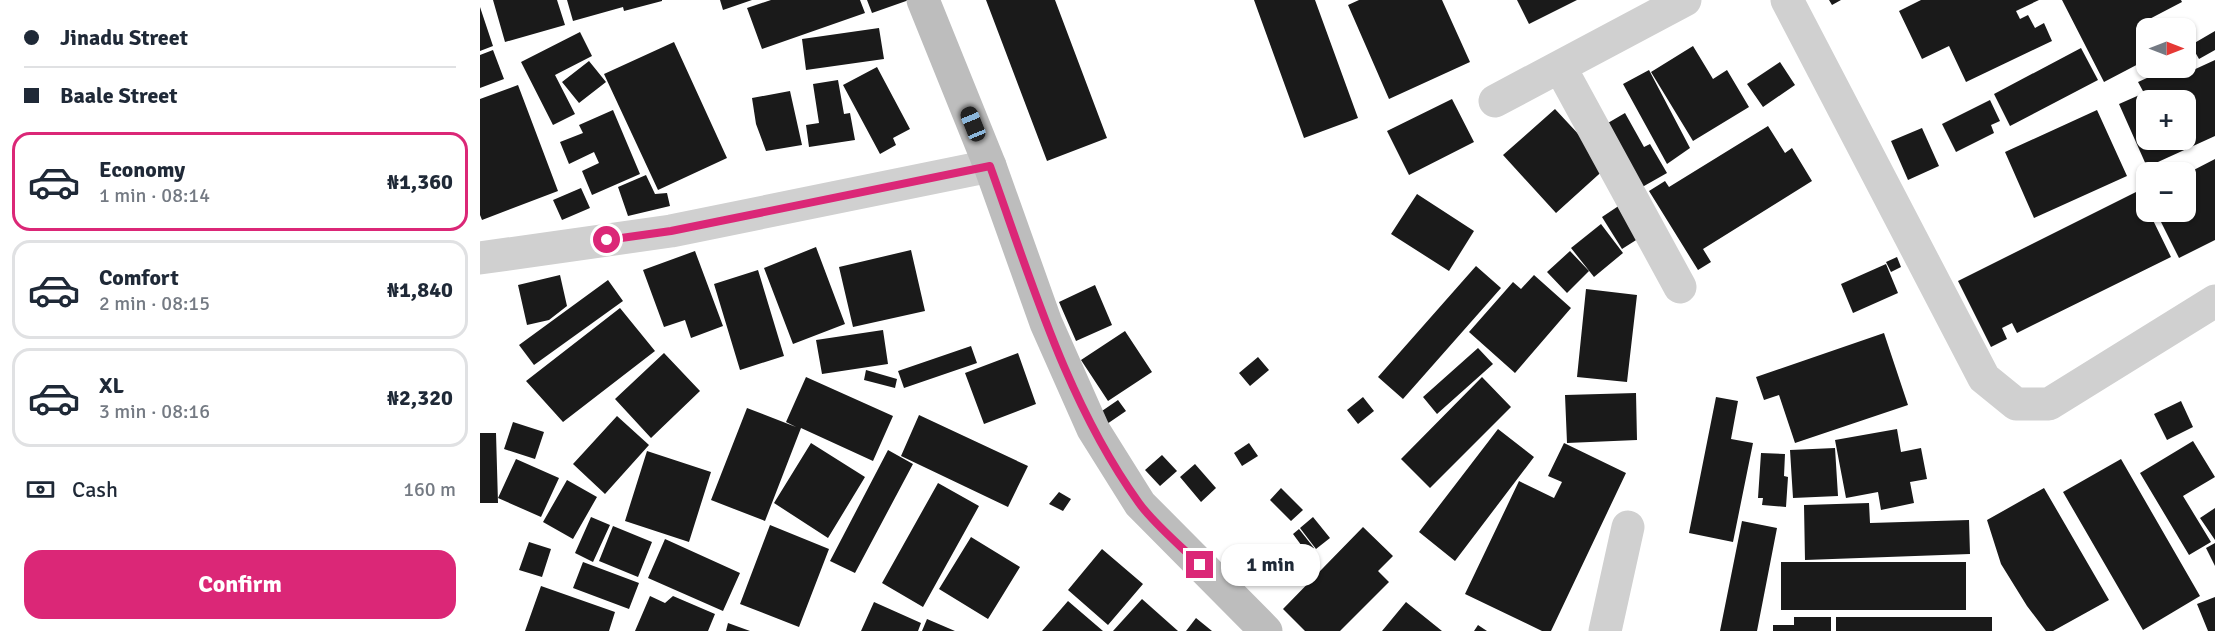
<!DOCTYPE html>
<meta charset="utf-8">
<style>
body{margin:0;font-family:Signika,sans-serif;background:#f6f6f7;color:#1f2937;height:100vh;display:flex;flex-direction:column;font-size:22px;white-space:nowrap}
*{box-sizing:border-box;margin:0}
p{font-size:20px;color:#747a83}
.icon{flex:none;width:33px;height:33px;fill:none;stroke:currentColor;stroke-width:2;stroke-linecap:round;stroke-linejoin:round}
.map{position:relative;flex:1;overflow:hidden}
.sheet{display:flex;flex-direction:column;background:#fff;width:480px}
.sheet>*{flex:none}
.top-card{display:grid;align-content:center;height:132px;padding:0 24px;background:#fff}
.needle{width:39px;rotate:90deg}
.buttons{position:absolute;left:1656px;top:18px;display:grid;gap:12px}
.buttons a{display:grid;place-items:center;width:60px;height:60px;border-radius:12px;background:#fff;box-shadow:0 2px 4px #0004;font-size:30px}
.end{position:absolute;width:27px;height:27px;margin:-14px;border:8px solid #db2777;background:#fff;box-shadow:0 0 0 3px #fff}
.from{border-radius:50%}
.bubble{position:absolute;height:42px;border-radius:18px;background:#fff;box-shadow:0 2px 4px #0004;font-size:20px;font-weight:700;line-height:42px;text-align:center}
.car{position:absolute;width:18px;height:36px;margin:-18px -9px;border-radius:8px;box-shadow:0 0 4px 2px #0007;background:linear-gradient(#222 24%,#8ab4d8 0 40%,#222 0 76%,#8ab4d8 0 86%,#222 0)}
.top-card b{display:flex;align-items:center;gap:21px;height:57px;font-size:22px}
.top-card b+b{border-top:2px solid #e0e1e3}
.top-card i{width:15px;height:15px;background:#1f2937}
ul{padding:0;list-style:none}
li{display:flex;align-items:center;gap:18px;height:99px;margin:0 12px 9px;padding:0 12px;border:3px solid #e0e1e3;border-radius:18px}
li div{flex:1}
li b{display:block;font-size:22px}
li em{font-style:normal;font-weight:700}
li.current{border-color:#db2777}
li>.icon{width:54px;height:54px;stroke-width:1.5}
.pay{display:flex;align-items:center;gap:15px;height:66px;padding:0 24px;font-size:22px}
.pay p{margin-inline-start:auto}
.primary-button{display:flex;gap:12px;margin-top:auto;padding:12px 24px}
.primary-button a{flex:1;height:69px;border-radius:18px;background:#db2777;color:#fff;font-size:24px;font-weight:700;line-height:69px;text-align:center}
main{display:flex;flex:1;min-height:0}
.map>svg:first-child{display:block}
</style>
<main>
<section class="sheet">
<div class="top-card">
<b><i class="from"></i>Jinadu Street</b>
<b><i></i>Baale Street</b>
</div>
<ul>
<li class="current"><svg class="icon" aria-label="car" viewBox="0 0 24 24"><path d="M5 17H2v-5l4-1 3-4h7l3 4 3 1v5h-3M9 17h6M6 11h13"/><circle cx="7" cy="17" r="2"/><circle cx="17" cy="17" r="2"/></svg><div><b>Economy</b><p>1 min · 08:14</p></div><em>₦1,360</em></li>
<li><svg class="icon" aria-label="car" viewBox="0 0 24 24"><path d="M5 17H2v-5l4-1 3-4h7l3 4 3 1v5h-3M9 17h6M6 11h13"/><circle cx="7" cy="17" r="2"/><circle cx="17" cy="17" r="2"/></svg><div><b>Comfort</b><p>2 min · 08:15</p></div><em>₦1,840</em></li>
<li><svg class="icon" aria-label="car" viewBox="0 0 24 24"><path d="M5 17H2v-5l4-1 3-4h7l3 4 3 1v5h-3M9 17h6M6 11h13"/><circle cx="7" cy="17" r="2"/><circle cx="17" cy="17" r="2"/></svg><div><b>XL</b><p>3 min · 08:16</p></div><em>₦2,320</em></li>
</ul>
<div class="pay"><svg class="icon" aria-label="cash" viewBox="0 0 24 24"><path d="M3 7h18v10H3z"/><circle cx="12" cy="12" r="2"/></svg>Cash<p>160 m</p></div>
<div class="primary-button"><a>Confirm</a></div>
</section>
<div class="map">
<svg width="1735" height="631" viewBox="0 0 1735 631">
<rect width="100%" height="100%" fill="#fff"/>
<path fill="#1a1a1a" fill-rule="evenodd" d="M 13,0 L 77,0 L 85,25 L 25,42 Z
M 87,0 L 182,0 L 182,1 L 144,11 L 143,7 L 93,21 Z
M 240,0 L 272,0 L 243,10 Z
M 291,0 L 380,0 L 385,13 L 282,49 L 267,8 Z
M 387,0 L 429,0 L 392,13 Z
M 506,0 L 575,0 L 627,138 L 567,161 Z
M 774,0 L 835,0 L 878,118 L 824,138 Z
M 879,0 L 962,0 L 990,62 L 909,99 L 868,5 Z
M 1037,0 L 1097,0 L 1049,24 Z
M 1349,0 L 1361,0 L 1352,5 Z
M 1441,0 L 1559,0 L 1536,11 L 1540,19 L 1548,15 L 1555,28 L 1564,23 L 1572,41 L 1486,82 L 1469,46 L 1442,59 L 1419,11 Z
M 1582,0 L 1701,0 L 1702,2 L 1658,25 L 1666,41 L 1666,60 L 1624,82 Z
M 0,7 L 13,46 L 0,51 Z
M 399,28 L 404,59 L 326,70 L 322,39 Z
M 1735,31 L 1735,50 L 1719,59 L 1711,45 Z
M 100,32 L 112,56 L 75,75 L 95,114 L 73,125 L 41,62 Z
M 194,42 L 247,158 L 178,190 L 124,74 Z
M 1213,46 L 1233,79 L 1247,70 L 1269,107 L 1213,141 L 1171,72 Z
M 1601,48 L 1618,80 L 1530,126 L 1514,94 Z
M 13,50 L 24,79 L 0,88 L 0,55 Z
M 1735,60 L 1735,136 L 1667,167 L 1639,104 L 1664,93 L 1658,82 L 1689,68 L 1694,68 L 1698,77 ZM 1666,100 L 1706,100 L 1706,140 L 1666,140 Z
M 109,61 L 126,82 L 99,103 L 82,82 Z
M 1300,62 L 1315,85 L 1283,107 L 1267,84 Z
M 397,67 L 430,129 L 413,138 L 416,145 L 400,154 L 363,85 Z
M 1169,70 L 1210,148 L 1187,164 L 1143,84 Z
M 358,80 L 364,114 L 370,113 L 375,140 L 329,147 L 326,125 L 339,123 L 333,84 Z
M 38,85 L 78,191 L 2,220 L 0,215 L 0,99 Z
M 310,91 L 322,145 L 286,151 L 276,124 L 272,98 Z
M 972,99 L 994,142 L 929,175 L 907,131 Z
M 1510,100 L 1520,121 L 1511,125 L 1514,133 L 1476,152 L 1462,124 Z
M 1075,109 L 1128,166 L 1076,213 L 1023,155 Z
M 133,110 L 160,174 L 112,195 L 102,171 L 119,163 L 114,152 L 89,164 L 80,142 L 103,133 L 99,125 Z
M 1617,110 L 1647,176 L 1554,218 L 1525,152 Z
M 1145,113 L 1164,147 L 1170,144 L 1187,173 L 1157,190 L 1121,127 Z
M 1288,126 L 1305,153 L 1312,148 L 1332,181 L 1223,249 L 1231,262 L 1218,270 L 1169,191 L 1185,181 L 1189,187 Z
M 1442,128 L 1459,166 L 1428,180 L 1411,141 Z
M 1735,159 L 1735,240 L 1699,258 L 1676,212 L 1706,212 L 1706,174 Z
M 166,175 L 175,194 L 187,193 L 190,206 L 148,216 L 138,187 Z
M 101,188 L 110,208 L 82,220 L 73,200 Z
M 1658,191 L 1666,212 L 1669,212 L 1691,257 L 1537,333 L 1532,323 L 1522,328 L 1527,339 L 1511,347 L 1478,281 Z
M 937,194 L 994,231 L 969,271 L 911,234 Z
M 1143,203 L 1164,235 L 1142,249 L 1122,217 Z
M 1121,224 L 1143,253 L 1114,277 L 1091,248 Z
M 336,247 L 365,324 L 313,344 L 284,268 Z
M 431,250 L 445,311 L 373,327 L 359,267 Z
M 215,251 L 243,326 L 211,338 L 205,320 L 184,327 L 163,270 Z
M 1090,251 L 1109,271 L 1087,293 L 1067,272 Z
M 1417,257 L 1421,267 L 1411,272 L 1406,262 Z
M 1406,264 L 1418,293 L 1373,313 L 1361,284 Z
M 996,266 L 1021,288 L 923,399 L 898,377 Z
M 278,270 L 304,356 L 260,370 L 234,284 Z
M 80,275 L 87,306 L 69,320 L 47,325 L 38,285 Z
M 1054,275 L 1091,308 L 1035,373 L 989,332 L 1033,282 L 1041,289 Z
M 128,280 L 143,301 L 54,365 L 39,345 Z
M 615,285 L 632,325 L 596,341 L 579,302 Z
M 1106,289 L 1157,295 L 1147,382 L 1097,377 Z
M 140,308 L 175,351 L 83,422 L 46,381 Z
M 403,330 L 408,364 L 342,374 L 336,340 Z
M 645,331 L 672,372 L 628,401 L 601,360 Z
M 1404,333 L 1428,405 L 1315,443 L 1299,395 L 1284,400 L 1276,377 Z
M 491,346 L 497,363 L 424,388 L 418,371 Z
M 998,348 L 1013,364 L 957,414 L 943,397 Z
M 184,353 L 220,391 L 171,438 L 135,399 Z
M 538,353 L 556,404 L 504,424 L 485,373 Z
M 778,357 L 789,370 L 770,386 L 759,373 Z
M 386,370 L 417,379 L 415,388 L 384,380 Z
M 326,377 L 413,416 L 393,461 L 321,428 L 285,521 L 231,500 L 267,408 L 316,427 L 306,422 Z
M 1002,377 L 1031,407 L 950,488 L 921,459 Z
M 1156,393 L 1157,440 L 1087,443 L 1085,395 Z
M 883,397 L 894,411 L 878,424 L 867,410 Z
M 1236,397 L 1258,401 L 1251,439 L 1273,443 L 1253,542 L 1209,533 Z
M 638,400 L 646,411 L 627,424 L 619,413 Z
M 1701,401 L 1713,427 L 1687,440 L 1674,414 Z
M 439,415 L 548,466 L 528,507 L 421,456 Z
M 137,416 L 169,445 L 125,494 L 93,464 Z
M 33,422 L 64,432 L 55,459 L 24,449 Z
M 1018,429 L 1054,457 L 975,561 L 939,532 Z
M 1417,429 L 1421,452 L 1441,448 L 1447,479 L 1430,482 L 1434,503 L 1401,510 L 1398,492 L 1366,498 L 1355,440 Z
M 0,433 L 16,433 L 18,503 L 0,503 Z
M 1713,441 L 1735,477 L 1703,496 L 1731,542 L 1709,555 L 1660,473 Z
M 331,443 L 385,477 L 348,538 L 294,503 Z
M 769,443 L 778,456 L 762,466 L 754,453 Z
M 1084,443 L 1146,473 L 1071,631 L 1062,631 L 985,594 L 1039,481 L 1074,498 L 1082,482 L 1068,476 Z
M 1355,448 L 1358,496 L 1313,498 L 1310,450 Z
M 408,450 L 433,464 L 375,573 L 350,561 Z
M 167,451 L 231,472 L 209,542 L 145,521 Z
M 1281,453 L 1305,454 L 1304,476 L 1308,477 L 1306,507 L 1282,505 L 1283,498 L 1278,498 Z
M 682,455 L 697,471 L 680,486 L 665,470 Z
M 36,459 L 79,478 L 61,517 L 18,498 Z
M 1641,459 L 1720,596 L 1663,630 L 1583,492 Z
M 715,464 L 736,488 L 721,502 L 700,477 Z
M 87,480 L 117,497 L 93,539 L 63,522 Z
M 458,483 L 499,506 L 443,607 L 402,583 Z
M 801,488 L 823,510 L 811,521 L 790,500 Z
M 1564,488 L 1629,600 L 1573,631 L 1566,631 L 1547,606 L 1521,564 L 1507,520 Z
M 579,492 L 591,499 L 583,511 L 569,504 Z
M 1389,503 L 1390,523 L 1489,520 L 1490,554 L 1325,560 L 1324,505 Z
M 1735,508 L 1735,540 L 1720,518 Z
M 111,517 L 130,525 L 113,562 L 95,553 Z
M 833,517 L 850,538 L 836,549 L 820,528 Z
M 1262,521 L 1297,528 L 1277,631 L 1240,631 Z
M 290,525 L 349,549 L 319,627 L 260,604 Z
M 133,526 L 172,542 L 158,577 L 119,561 Z
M 883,527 L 913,556 L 898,571 L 909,582 L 860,631 L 825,631 L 803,609 Z
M 819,529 L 834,548 L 827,553 L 813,534 Z
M 491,537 L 540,567 L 508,619 L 459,589 Z
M 185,539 L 260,573 L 243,611 L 168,578 Z
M 49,542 L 71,549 L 62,577 L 39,570 Z
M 1735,543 L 1735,566 L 1726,548 Z
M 622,549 L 663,584 L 628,625 L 588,590 Z
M 103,562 L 159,583 L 149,609 L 93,588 Z
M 1301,562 L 1486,562 L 1486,610 L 1301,610 Z
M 61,586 L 135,612 L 129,631 L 45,631 Z
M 170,596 L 185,603 L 193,596 L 235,614 L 228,631 L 155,631 Z
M 1735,597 L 1735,631 L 1728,631 L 1717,604 Z
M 662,599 L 698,631 L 633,631 Z
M 588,601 L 623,631 L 562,631 Z
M 394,602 L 441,623 L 438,631 L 381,631 Z
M 926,602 L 962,631 L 902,631 Z
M 1314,617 L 1351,617 L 1351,631 L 1293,631 L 1293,625 L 1314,625 Z
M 1356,617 L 1512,617 L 1512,631 L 1356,631 Z
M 716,618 L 732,631 L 706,631 Z
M 447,619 L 475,631 L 442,631 Z
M 248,623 L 270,631 L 246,631 Z
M 998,625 L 1007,631 L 994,631 Z"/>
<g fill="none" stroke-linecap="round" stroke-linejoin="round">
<path stroke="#d0d0d0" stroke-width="33" d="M 1307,0 L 1504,378 L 1536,404 L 1569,404 L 1735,301
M 1080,67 L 1200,287
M 1015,101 L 1205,0
M 0,258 L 191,231 L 510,166
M 1125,631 L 1148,527"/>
<path stroke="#bdbdbd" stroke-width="33" d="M 443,0 L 510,166 L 566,323 L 613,429 L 660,504 L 786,631"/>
</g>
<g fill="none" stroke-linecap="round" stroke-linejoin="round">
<path stroke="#db2777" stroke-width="8" d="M 127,240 L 191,231 L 510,166 C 551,280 587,403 659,503 C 674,524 701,546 720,565"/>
</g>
</svg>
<div class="buttons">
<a><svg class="needle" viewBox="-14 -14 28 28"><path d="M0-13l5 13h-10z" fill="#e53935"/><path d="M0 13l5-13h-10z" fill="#747a83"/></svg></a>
<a>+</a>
<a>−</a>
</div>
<i class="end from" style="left:127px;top:240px"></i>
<i class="end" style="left:720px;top:565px"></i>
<div class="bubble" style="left:741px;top:544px;width:99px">1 min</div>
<i class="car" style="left:493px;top:124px;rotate:338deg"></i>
</div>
</main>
